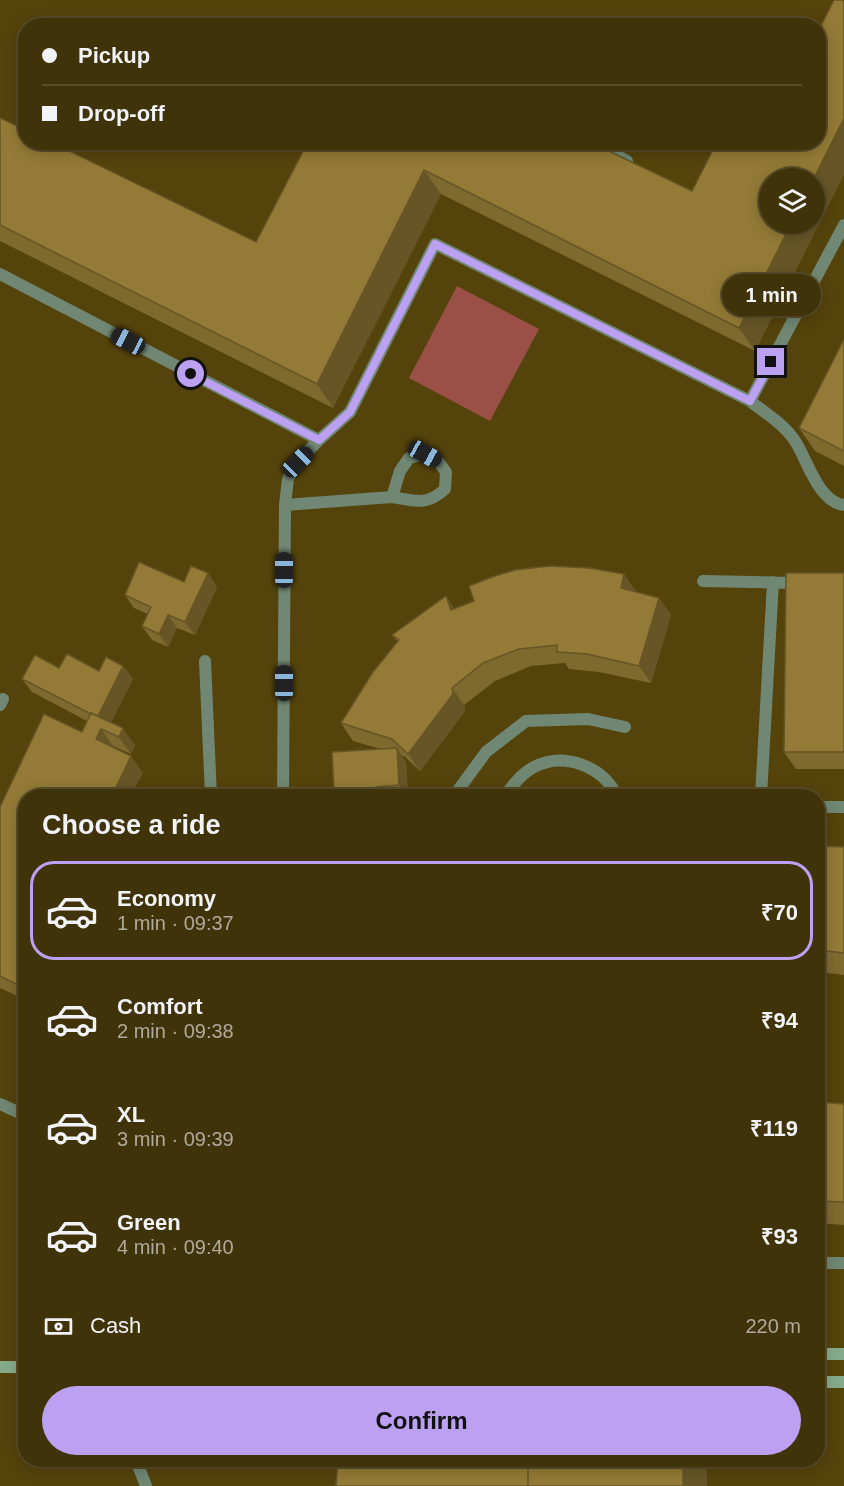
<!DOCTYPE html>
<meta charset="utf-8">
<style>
body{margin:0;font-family:Arial,sans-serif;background:#4b3e17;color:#f1f3f6;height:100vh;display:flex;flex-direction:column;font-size:22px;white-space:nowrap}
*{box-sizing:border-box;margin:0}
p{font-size:20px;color:#aeaa9c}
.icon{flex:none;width:33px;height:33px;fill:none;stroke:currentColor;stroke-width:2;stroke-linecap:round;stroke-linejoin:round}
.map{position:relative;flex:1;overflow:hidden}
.side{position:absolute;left:18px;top:789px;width:807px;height:678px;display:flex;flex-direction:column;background:#403209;border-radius:24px;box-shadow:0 3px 15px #0003,0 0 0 2px #594d2a}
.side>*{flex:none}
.top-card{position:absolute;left:18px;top:18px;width:808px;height:132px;border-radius:24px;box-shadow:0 3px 15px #0003,0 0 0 2px #594d2a;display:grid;align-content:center;height:132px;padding:0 24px;background:#403209}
.buttons{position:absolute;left:759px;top:168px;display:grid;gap:12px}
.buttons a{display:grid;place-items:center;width:66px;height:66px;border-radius:50%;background:#403209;box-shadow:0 3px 15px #0003,0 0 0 2px #594d2a;font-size:30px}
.end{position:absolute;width:27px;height:27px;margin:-14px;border:8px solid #bca0f2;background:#111;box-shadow:0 0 0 3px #111}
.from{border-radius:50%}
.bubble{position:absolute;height:42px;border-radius:21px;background:#403209;box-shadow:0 3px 15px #0003,0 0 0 2px #594d2a;font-size:20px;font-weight:700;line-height:42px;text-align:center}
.car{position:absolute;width:18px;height:36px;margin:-18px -9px;border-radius:8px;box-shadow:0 0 4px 2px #0007;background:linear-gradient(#222 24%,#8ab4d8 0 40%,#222 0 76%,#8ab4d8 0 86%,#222 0)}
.top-card b{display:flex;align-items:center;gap:21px;height:57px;font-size:22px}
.top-card b+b{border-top:2px solid #594d2a}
.top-card i{width:15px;height:15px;background:#f1f3f6}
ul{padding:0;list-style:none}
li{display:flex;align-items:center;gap:18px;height:99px;margin:0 12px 9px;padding:0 12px;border:3px solid transparent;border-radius:24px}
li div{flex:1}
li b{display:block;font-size:22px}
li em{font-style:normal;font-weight:700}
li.on{border-color:#bca0f2}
li>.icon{width:54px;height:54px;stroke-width:1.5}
h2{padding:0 24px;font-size:27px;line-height:72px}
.pay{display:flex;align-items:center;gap:15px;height:66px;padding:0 24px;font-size:22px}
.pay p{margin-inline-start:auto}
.button{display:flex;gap:12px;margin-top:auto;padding:12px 24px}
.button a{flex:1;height:69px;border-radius:36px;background:#bca0f2;color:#111;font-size:24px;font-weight:700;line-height:69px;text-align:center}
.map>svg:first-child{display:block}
</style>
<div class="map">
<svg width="844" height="1486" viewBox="0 0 844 1486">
<rect width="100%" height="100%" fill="#55430c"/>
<path fill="#9a5046" d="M 457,286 L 539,329 L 490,421 L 409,378 Z"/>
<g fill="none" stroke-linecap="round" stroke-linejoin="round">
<path stroke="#6f8773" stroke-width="12" d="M 285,505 L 392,497 C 415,501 427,506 445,489 L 446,472 L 437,460 L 425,454 L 409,458 L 400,471 L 392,497
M 703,581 L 801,583
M 205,661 L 211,796
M 0,705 L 3,699
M 457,796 L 459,789 L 486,752 L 526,721 L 588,719 L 625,727
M 505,796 C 513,785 521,774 534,767 C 565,751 603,767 617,796
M 761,796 L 773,582
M 818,807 L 844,807
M 0,1104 L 26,1116
M 818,1263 L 844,1263"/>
<path stroke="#6f8773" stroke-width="12" d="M 591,142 L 627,161
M 0,274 L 319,440
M 750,401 C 765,413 784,424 795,441 C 807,459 818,502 844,505
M 283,796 L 285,505 L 288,479 L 293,466 L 319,440 L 350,412 L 435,244 L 750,401 L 844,225
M 136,1460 L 146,1486"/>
<path stroke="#86ab8b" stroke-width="12" d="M 818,1354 L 844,1354
M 0,1367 L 26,1367
M 818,1382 L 844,1382"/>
</g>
<path fill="#7e692e" d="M 844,1 L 844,174 L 755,351 L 441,194 L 333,408 L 0,241 L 0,118 L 256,242 L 308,142 L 692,191 L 819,142 Z
M 844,339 L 844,466 L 815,451 L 799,428 Z
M 208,573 L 217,587 L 195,635 L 177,628 L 168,647 L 152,640 L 142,626 L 148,614 L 134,608 L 125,595 L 184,582 Z
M 844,573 L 844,769 L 796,769 L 784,752 Z
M 624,574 L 636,592 L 659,598 L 671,615 L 651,683 L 599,672 L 569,669 L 565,663 L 531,666 L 495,681 L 464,705 L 465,711 L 420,771 L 404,756 L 402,756 L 406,762 L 408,796 L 339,796 L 334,789 L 381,749 L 353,741 L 341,723 L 398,642 L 392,635 L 455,609 Z
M 123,666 L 133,679 L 111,722 L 135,745 L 131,754 L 113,746 L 112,747 L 143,773 L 26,796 L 26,1000 L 0,988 L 0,807 L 82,732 L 87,721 L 32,692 L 22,679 L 59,668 L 99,671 Z
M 818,846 L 844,847 L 844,975 L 818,972 Z
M 818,1102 L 844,1104 L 844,1225 L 818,1223 Z"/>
<path fill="#675526" d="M 843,120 L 844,121 L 844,174 L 755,351 L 739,328 L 791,224 L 814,224 L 814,178 Z
M 424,170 L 441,194 L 333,408 L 317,384 Z
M 208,573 L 217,587 L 195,635 L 185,622 Z
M 624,574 L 636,591 L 633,605 L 621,588 Z
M 446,596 L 458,613 L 451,610 Z
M 659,598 L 671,615 L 651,683 L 639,666 Z
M 168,615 L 177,628 L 168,647 L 159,634 Z
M 123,666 L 133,679 L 106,731 L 97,717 Z
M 452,688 L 464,705 L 465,711 L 420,771 L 408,754 Z
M 123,728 L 135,745 L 131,754 L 119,737 Z
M 101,729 L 113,746 L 108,756 L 96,739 Z
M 397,748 L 406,762 L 408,796 L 407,796 L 399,785 Z
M 131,756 L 143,773 L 131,796 L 115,796 L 113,794 Z
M 376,787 L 382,796 L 376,796 Z
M 23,980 L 26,984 L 26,994 L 20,986 Z
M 683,1460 L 704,1460 L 707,1464 L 707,1486 L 683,1486 Z"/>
<path fill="#937a36" stroke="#675526" stroke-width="1.5" d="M 834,0 L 842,0 L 844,1 L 844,120 L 843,120 L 814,178 L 770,178 L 770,224 L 791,224 L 739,328 L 424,170 L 317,384 L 0,225 L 0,118 L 26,130 L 26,142 L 51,142 L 256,242 L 308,142 L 590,142 L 692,191 L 717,142 L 819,142 L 819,30 Z
M 844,339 L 844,451 L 799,428 Z
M 139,562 L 184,582 L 191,566 L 208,573 L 185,622 L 168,615 L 159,634 L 142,626 L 151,607 L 125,595 Z
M 549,566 L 589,568 L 624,574 L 621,588 L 659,598 L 639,666 L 587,654 L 557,652 L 557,645 L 519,649 L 483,663 L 452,688 L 453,694 L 408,754 L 392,739 L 341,723 L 373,672 L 399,640 L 392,635 L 446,596 L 451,610 L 474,601 L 469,586 L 492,577 L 515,570 Z
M 786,573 L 844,573 L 844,752 L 784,752 Z
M 67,654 L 99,671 L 106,657 L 123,666 L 98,716 L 91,713 L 91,714 L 22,679 L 35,655 L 59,668 Z
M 91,713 L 123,728 L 119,737 L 101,729 L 96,739 L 131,756 L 113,794 L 119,796 L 26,796 L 26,981 L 23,980 L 20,986 L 0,976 L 0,807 L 44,714 L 82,732 Z
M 397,748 L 399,785 L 376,787 L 376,796 L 361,796 L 360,788 L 334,789 L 332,752 Z
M 818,846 L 844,847 L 844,953 L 818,950 Z
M 818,1102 L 844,1104 L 844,1202 L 818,1201 Z
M 338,1460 L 528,1460 L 528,1486 L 336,1486 Z
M 528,1460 L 683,1460 L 683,1486 L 528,1486 Z"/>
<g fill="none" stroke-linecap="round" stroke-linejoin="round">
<path stroke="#bca0f2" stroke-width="8" d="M 191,374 L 319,440 L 350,412 L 435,244 L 750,401 L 771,362"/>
</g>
</svg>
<div class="buttons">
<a><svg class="icon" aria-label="layers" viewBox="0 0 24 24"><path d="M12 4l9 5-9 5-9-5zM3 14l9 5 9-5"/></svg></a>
</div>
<i class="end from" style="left:191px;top:374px"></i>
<i class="end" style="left:771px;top:362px"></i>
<div class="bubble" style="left:722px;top:274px;width:99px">1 min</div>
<i class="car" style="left:128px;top:341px;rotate:298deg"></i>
<i class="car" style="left:425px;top:454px;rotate:119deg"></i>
<i class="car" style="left:298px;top:462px;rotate:45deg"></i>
<i class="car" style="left:284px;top:570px;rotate:0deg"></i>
<i class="car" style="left:284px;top:683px;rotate:0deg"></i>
<div class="top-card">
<b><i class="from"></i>Pickup</b>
<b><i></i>Drop-off</b>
</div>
<section class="side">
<h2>Choose a ride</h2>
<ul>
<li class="on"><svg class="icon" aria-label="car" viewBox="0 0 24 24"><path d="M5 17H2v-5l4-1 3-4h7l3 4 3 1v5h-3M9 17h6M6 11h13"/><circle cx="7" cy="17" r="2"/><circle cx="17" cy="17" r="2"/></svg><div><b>Economy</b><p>1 min · 09:37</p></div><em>₹70</em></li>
<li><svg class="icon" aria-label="car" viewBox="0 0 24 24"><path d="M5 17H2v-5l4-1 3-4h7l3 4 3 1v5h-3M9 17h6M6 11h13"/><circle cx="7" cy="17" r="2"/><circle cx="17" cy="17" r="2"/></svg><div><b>Comfort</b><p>2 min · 09:38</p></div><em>₹94</em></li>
<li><svg class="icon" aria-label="car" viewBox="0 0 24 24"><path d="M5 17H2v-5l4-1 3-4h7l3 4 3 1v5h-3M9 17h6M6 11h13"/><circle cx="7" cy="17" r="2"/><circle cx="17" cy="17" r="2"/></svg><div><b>XL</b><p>3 min · 09:39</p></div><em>₹119</em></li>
<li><svg class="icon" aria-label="car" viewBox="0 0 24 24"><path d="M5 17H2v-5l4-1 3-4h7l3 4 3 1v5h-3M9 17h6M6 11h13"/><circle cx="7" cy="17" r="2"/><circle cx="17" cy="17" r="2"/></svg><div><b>Green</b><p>4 min · 09:40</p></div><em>₹93</em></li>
</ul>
<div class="pay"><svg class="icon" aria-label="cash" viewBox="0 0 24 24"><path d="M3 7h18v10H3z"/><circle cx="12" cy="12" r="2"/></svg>Cash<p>220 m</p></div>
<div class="button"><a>Confirm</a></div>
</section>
</div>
